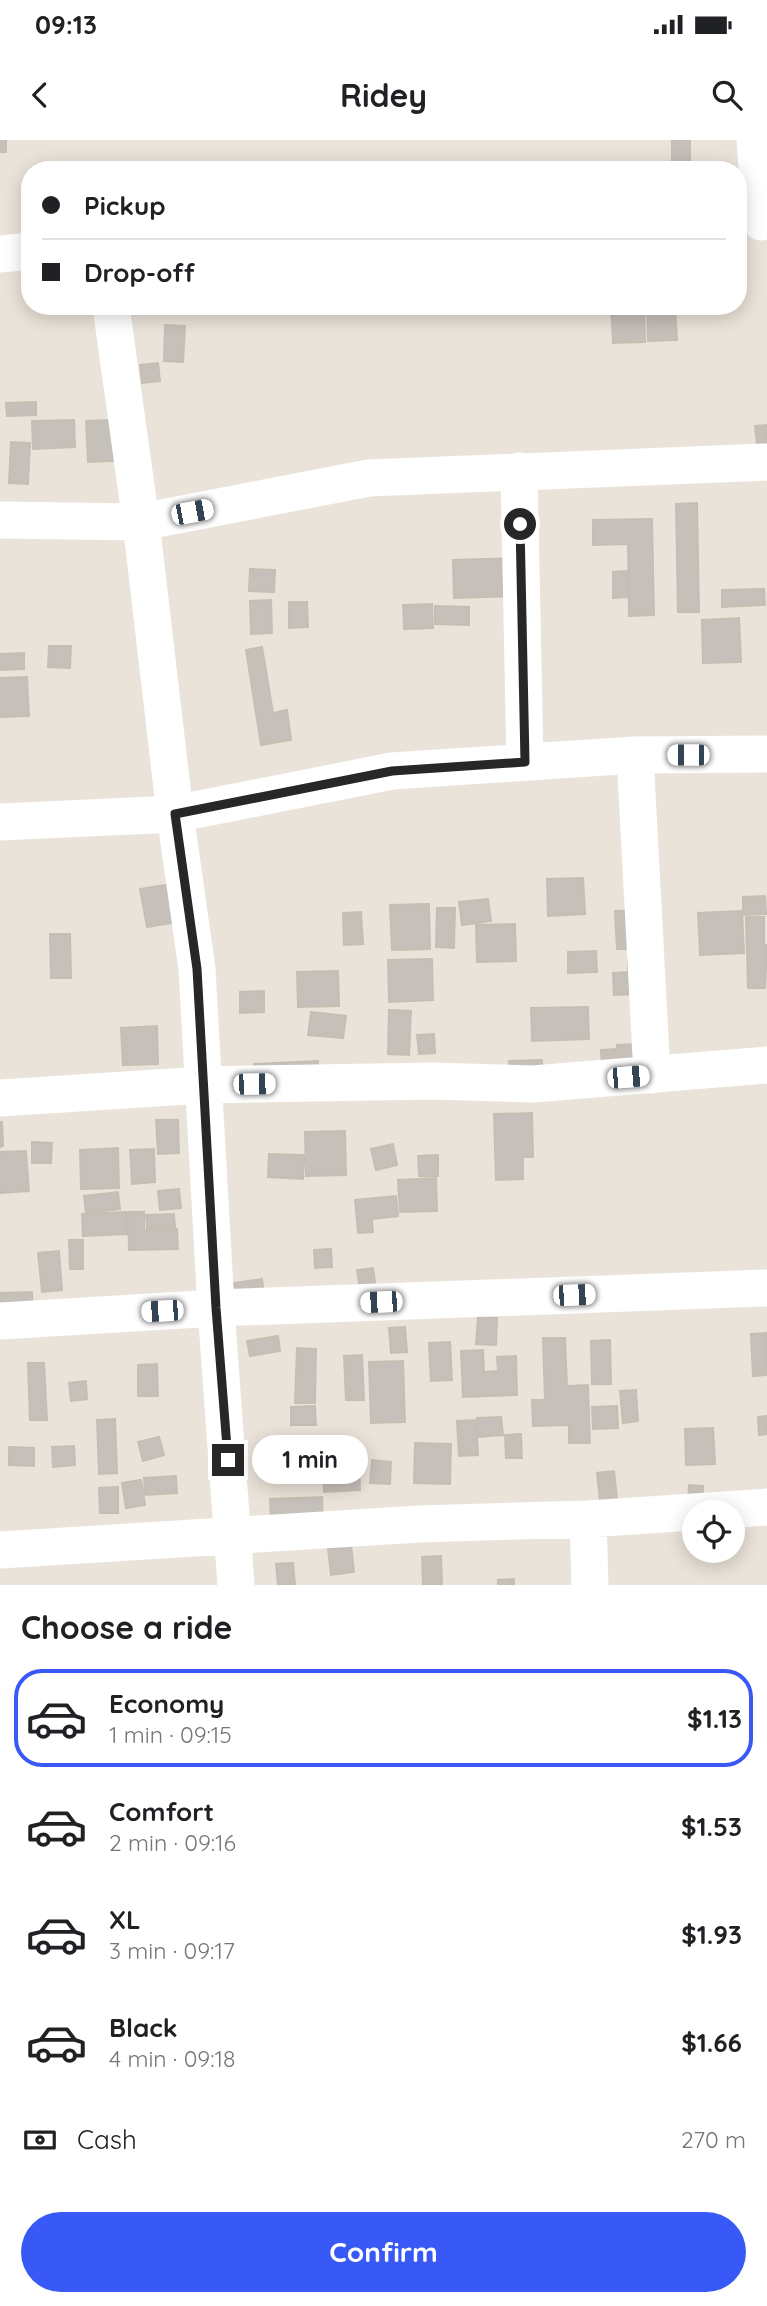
<!DOCTYPE html>
<meta charset="utf-8">
<style>
body{margin:0;font-family:Quicksand,sans-serif;background:#f2f2f2;color:#202124;height:100vh;display:flex;flex-direction:column;font-size:26px;white-space:nowrap}
*{box-sizing:border-box;margin:0}
p{font-size:23px;color:#757577}
.icon{flex:none;width:38px;height:38px;fill:none;stroke:currentColor;stroke-width:2;stroke-linecap:round;stroke-linejoin:round}
.map{position:relative;height:1445px;overflow:hidden}
.details{display:flex;flex-direction:column;background:#fff;flex:1}
.details>*{flex:none}
.guide{position:absolute;left:21px;top:21px;width:726px;height:154px;border-radius:28px;box-shadow:0 4px 18px #0003;display:grid;align-content:center;height:154px;padding:0 21px;background:#fff}
.buttons{position:absolute;left:682px;top:1360px;display:grid;gap:14px}
.buttons a{display:grid;place-items:center;width:63px;height:63px;border-radius:50%;background:#fff;box-shadow:0 4px 18px #0003;font-size:35px}
.end{position:absolute;width:32px;height:32px;margin:-16px;border:9px solid #272727;background:#fff;box-shadow:0 0 0 4px #fff}
.from{border-radius:50%}
.bubble{position:absolute;height:49px;border-radius:24px;background:#fff;box-shadow:0 4px 18px #0003;font-size:23px;font-weight:700;line-height:49px;text-align:center}
.car{position:absolute;width:21px;height:42px;margin:-21px -10px;border-radius:9px;box-shadow:0 0 5px 2px #0007;background:linear-gradient(#fff 24%,#345 0 40%,#fff 0 76%,#345 0 86%,#fff 0)}
.guide b{display:flex;align-items:center;gap:24px;height:66px;font-size:26px}
.guide b+b{border-top:2px solid #e0e0e0}
.guide i{width:18px;height:18px;background:#202124}
ul{padding:0;list-style:none}
li{display:flex;align-items:center;gap:21px;height:98px;margin:0 14px 10px;padding:0 7px;border:4px solid transparent;border-radius:28px}
li div{flex:1}
li b{display:block;font-size:26px}
li em{font-style:normal;font-weight:700}
li.on{border-color:#3959f7}
li>.icon{width:63px;height:63px;stroke-width:1.5}
h2{padding:0 21px;font-size:32px;line-height:84px}
.pay{display:flex;align-items:center;gap:18px;height:77px;padding:0 21px;font-size:26px}
.pay p{margin-inline-start:auto}
.button{display:flex;gap:14px;margin-top:auto;padding:14px 21px}
.button a{flex:1;height:80px;border-radius:42px;background:#3959f7;color:#fff;font-size:28px;font-weight:700;line-height:80px;text-align:center}
.status{display:flex;justify-content:space-between;align-items:center;height:49px;padding:0 35px;background:#fff;direction:ltr}
.status svg{height:19px;fill:currentColor}
header{display:flex;justify-content:space-between;align-items:center;height:91px;padding:0 21px;background:#fff;font-size:32px;font-weight:700}
.map>svg:first-child{display:block}
</style>
<div class="status"><b>09:13</b><svg viewBox="0 0 49 12"><path d="M0 12V9h3v3zM5 12V6h3v6zM10 12V3h3v9zM15 12V0h3v12zM26 1h20v11H26zM47 4h2v5h-2z"/></svg></div>
<header><svg class="icon" aria-label="back" viewBox="0 0 24 24"><path d="M15 5l-7 7 7 7"/></svg>Ridey<svg class="icon" aria-label="search" viewBox="0 0 24 24"><circle cx="10" cy="10" r="6"/><path d="M15 15l6 6"/></svg></header>
<div class="map">
<svg width="767" height="1445" viewBox="0 0 767 1445">
<rect width="100%" height="100%" fill="#eae3d9"/>
<path fill="#c5c0b9" stroke="#c5bfb3" stroke-width="2" d="M 0,0 L 6,0 L 6,12 L 0,12 Z
M 672,0 L 690,0 L 690,24 L 672,25 Z
M 611,166 L 644,166 L 645,202 L 613,203 Z
M 647,166 L 675,166 L 677,200 L 648,201 Z
M 165,185 L 185,186 L 183,222 L 164,221 Z
M 158,223 L 160,241 L 142,243 L 140,225 Z
M 36,262 L 36,275 L 7,276 L 6,263 Z
M 137,279 L 139,320 L 88,322 L 86,281 Z
M 74,280 L 75,307 L 33,309 L 32,281 Z
M 767,285 L 767,311 L 758,312 L 755,286 Z
M 11,302 L 30,303 L 28,344 L 9,343 Z
M 697,363 L 699,472 L 678,472 L 676,364 Z
M 652,379 L 654,475 L 629,476 L 628,404 L 593,405 L 593,380 Z
M 514,418 L 515,456 L 454,458 L 453,420 Z
M 250,429 L 275,430 L 274,452 L 249,451 Z
M 627,431 L 627,457 L 613,458 L 613,432 Z
M 764,449 L 765,465 L 722,467 L 722,450 Z
M 271,460 L 272,493 L 251,494 L 250,461 Z
M 289,462 L 307,462 L 308,487 L 289,488 Z
M 432,464 L 433,488 L 404,489 L 403,465 Z
M 435,466 L 469,467 L 469,485 L 435,484 Z
M 739,478 L 741,522 L 703,523 L 702,480 Z
M 49,506 L 71,506 L 70,528 L 48,527 Z
M 262,507 L 273,573 L 287,570 L 291,600 L 261,605 L 246,510 Z
M 24,513 L 24,529 L 0,530 L 0,514 Z
M 27,537 L 29,576 L 0,577 L 0,538 Z
M 583,738 L 585,774 L 548,776 L 547,739 Z
M 172,744 L 178,782 L 147,787 L 140,749 Z
M 765,756 L 766,774 L 743,775 L 743,757 Z
M 488,759 L 491,781 L 462,785 L 459,762 Z
M 429,764 L 430,809 L 392,810 L 390,765 Z
M 437,768 L 455,768 L 454,808 L 436,807 Z
M 654,770 L 643,854 L 614,855 L 613,833 L 628,832 L 628,809 L 617,809 L 615,771 Z
M 742,771 L 744,813 L 700,815 L 698,773 Z
M 361,772 L 363,804 L 344,805 L 343,773 Z
M 746,777 L 764,777 L 764,805 L 767,805 L 765,848 L 748,848 Z
M 515,784 L 516,821 L 477,822 L 476,785 Z
M 50,794 L 70,794 L 71,838 L 51,838 Z
M 596,811 L 597,832 L 568,833 L 568,812 Z
M 432,819 L 433,860 L 389,862 L 388,820 Z
M 338,831 L 339,866 L 298,867 L 297,832 Z
M 264,851 L 264,872 L 240,873 L 240,852 Z
M 588,867 L 589,899 L 532,901 L 531,868 Z
M 389,870 L 411,871 L 409,915 L 388,914 Z
M 311,872 L 346,876 L 343,898 L 308,895 Z
M 157,886 L 158,924 L 123,925 L 121,888 Z
M 434,894 L 435,913 L 419,914 L 417,895 Z
M 635,904 L 637,930 L 618,931 L 617,905 Z
M 615,909 L 616,929 L 602,930 L 601,910 Z
M 542,920 L 543,940 L 511,942 L 509,921 Z
M 318,921 L 319,940 L 255,943 L 254,924 Z
M 532,973 L 533,1017 L 523,1017 L 523,1039 L 496,1040 L 494,974 Z
M 156,980 L 178,980 L 179,1013 L 158,1014 Z
M 0,982 L 2,982 L 3,1006 L 0,1007 Z
M 345,991 L 346,1035 L 306,1036 L 305,992 Z
M 32,1002 L 52,1003 L 51,1023 L 32,1023 Z
M 393,1004 L 397,1025 L 376,1030 L 371,1009 Z
M 118,1008 L 119,1048 L 81,1049 L 80,1010 Z
M 154,1009 L 155,1042 L 132,1044 L 130,1010 Z
M 26,1011 L 29,1051 L 0,1053 L 0,1012 Z
M 269,1014 L 304,1015 L 303,1039 L 268,1037 Z
M 438,1015 L 438,1036 L 419,1036 L 418,1016 Z
M 436,1038 L 437,1071 L 400,1072 L 398,1040 Z
M 179,1049 L 181,1068 L 160,1070 L 158,1051 Z
M 118,1052 L 120,1069 L 86,1073 L 84,1056 Z
M 396,1056 L 398,1076 L 372,1079 L 373,1092 L 358,1093 L 355,1060 Z
M 126,1072 L 127,1094 L 83,1096 L 82,1074 Z
M 128,1072 L 144,1072 L 144,1090 L 177,1089 L 178,1109 L 129,1110 Z
M 174,1074 L 175,1087 L 147,1088 L 146,1075 Z
M 69,1100 L 83,1100 L 83,1129 L 70,1129 Z
M 331,1109 L 332,1127 L 315,1128 L 314,1110 Z
M 59,1111 L 62,1150 L 42,1152 L 38,1113 Z
M 373,1128 L 376,1149 L 360,1151 L 357,1130 Z
M 262,1139 L 265,1160 L 238,1165 L 234,1143 Z
M 32,1152 L 33,1174 L 0,1175 L 0,1153 Z
M 478,1177 L 497,1178 L 496,1205 L 476,1204 Z
M 405,1187 L 407,1212 L 391,1213 L 389,1188 Z
M 767,1193 L 767,1235 L 753,1236 L 751,1194 Z
M 278,1196 L 280,1211 L 250,1216 L 247,1201 Z
M 543,1198 L 565,1198 L 567,1246 L 588,1245 L 590,1303 L 569,1303 L 569,1285 L 533,1286 L 532,1260 L 545,1260 Z
M 610,1200 L 611,1244 L 592,1244 L 591,1201 Z
M 450,1202 L 452,1240 L 431,1241 L 429,1203 Z
M 297,1208 L 316,1209 L 315,1263 L 295,1263 Z
M 483,1210 L 484,1232 L 498,1231 L 497,1217 L 516,1216 L 517,1255 L 463,1257 L 461,1211 Z
M 362,1215 L 364,1260 L 346,1260 L 344,1216 Z
M 403,1221 L 405,1282 L 371,1283 L 369,1222 Z
M 28,1223 L 44,1223 L 47,1280 L 30,1280 Z
M 157,1224 L 158,1256 L 138,1256 L 138,1225 Z
M 86,1241 L 87,1259 L 71,1261 L 69,1243 Z
M 636,1250 L 638,1281 L 623,1283 L 620,1251 Z
M 315,1266 L 316,1285 L 291,1285 L 291,1267 Z
M 617,1266 L 618,1288 L 593,1289 L 592,1267 Z
M 767,1276 L 767,1294 L 759,1295 L 758,1277 Z
M 501,1277 L 503,1295 L 478,1297 L 477,1278 Z
M 115,1279 L 117,1333 L 99,1334 L 97,1280 Z
M 476,1280 L 478,1315 L 459,1316 L 457,1281 Z
M 713,1288 L 715,1324 L 686,1325 L 685,1289 Z
M 521,1294 L 522,1318 L 506,1318 L 505,1295 Z
M 159,1297 L 164,1315 L 143,1321 L 138,1302 Z
M 415,1303 L 451,1304 L 450,1344 L 414,1343 Z
M 74,1306 L 75,1325 L 53,1327 L 52,1307 Z
M 9,1307 L 34,1308 L 34,1326 L 9,1325 Z
M 359,1309 L 360,1350 L 324,1352 L 322,1310 Z
M 372,1320 L 391,1322 L 390,1344 L 370,1343 Z
M 614,1331 L 618,1368 L 601,1370 L 597,1333 Z
M 176,1336 L 177,1353 L 145,1355 L 144,1338 Z
M 141,1340 L 145,1365 L 126,1368 L 122,1343 Z
M 689,1345 L 703,1346 L 702,1368 L 688,1367 Z
M 118,1347 L 118,1373 L 100,1373 L 99,1348 Z
M 322,1357 L 323,1380 L 271,1382 L 270,1359 Z
M 351,1405 L 354,1432 L 331,1435 L 328,1408 Z
M 441,1416 L 442,1445 L 423,1445 L 422,1417 Z
M 293,1423 L 295,1445 L 278,1445 L 276,1424 Z
M 514,1439 L 514,1445 L 498,1445 L 498,1440 Z"/>
<g fill="none" stroke-linecap="round" stroke-linejoin="round">
<path stroke="#fff" stroke-width="37" d="M 755,0 L 761,82
M 0,114 L 30,111
M 111,166 L 141,382 L 175,674 L 197,829 L 216,1168 L 236,1445
M 519,331 L 525,622
M 0,380 L 141,382 L 369,338 L 767,322
M 635,615 L 652,935
M 0,682 L 175,674 L 392,631 L 635,615 L 767,614
M 0,958 L 203,945 L 432,941 L 533,944 L 767,925
M 0,1181 L 216,1168 L 767,1148
M 588,1379 L 590,1445
M 0,1410 L 419,1384 L 588,1379 L 767,1367"/>
</g>
<g fill="none" stroke-linecap="round" stroke-linejoin="round">
<path stroke="#272727" stroke-width="9" d="M 228,1320 L 216,1168 L 197,829 L 175,674 L 392,631 L 525,622 L 520,384"/>
</g>
</svg>
<div class="buttons">
<a><svg class="icon" aria-label="locate" viewBox="0 0 24 24"><circle cx="12" cy="12" r="6"/><path d="M12 2v4M12 18v4M2 12h4M18 12h4"/></svg></a>
</div>
<i class="end from" style="left:520px;top:384px"></i>
<i class="end" style="left:228px;top:1320px"></i>
<div class="bubble" style="left:252px;top:1295px;width:116px">1 min</div>
<i class="car" style="left:192px;top:372px;rotate:79deg"></i>
<i class="car" style="left:688px;top:615px;rotate:270deg"></i>
<i class="car" style="left:628px;top:937px;rotate:85deg"></i>
<i class="car" style="left:254px;top:944px;rotate:89deg"></i>
<i class="car" style="left:574px;top:1155px;rotate:88deg"></i>
<i class="car" style="left:381px;top:1162px;rotate:268deg"></i>
<i class="car" style="left:162px;top:1171px;rotate:267deg"></i>
<div class="guide">
<b><i class="from"></i>Pickup</b>
<b><i></i>Drop-off</b>
</div>
</div>
<section class="details">
<h2>Choose a ride</h2>
<ul>
<li class="on"><svg class="icon" aria-label="car" viewBox="0 0 24 24"><path d="M5 17H2v-5l4-1 3-4h7l3 4 3 1v5h-3M9 17h6M6 11h13"/><circle cx="7" cy="17" r="2"/><circle cx="17" cy="17" r="2"/></svg><div><b>Economy</b><p>1 min · 09:15</p></div><em>$1.13</em></li>
<li><svg class="icon" aria-label="car" viewBox="0 0 24 24"><path d="M5 17H2v-5l4-1 3-4h7l3 4 3 1v5h-3M9 17h6M6 11h13"/><circle cx="7" cy="17" r="2"/><circle cx="17" cy="17" r="2"/></svg><div><b>Comfort</b><p>2 min · 09:16</p></div><em>$1.53</em></li>
<li><svg class="icon" aria-label="car" viewBox="0 0 24 24"><path d="M5 17H2v-5l4-1 3-4h7l3 4 3 1v5h-3M9 17h6M6 11h13"/><circle cx="7" cy="17" r="2"/><circle cx="17" cy="17" r="2"/></svg><div><b>XL</b><p>3 min · 09:17</p></div><em>$1.93</em></li>
<li><svg class="icon" aria-label="car" viewBox="0 0 24 24"><path d="M5 17H2v-5l4-1 3-4h7l3 4 3 1v5h-3M9 17h6M6 11h13"/><circle cx="7" cy="17" r="2"/><circle cx="17" cy="17" r="2"/></svg><div><b>Black</b><p>4 min · 09:18</p></div><em>$1.66</em></li>
</ul>
<div class="pay"><svg class="icon" aria-label="cash" viewBox="0 0 24 24"><path d="M3 7h18v10H3z"/><circle cx="12" cy="12" r="2"/></svg>Cash<p>270 m</p></div>
<div class="button"><a>Confirm</a></div>
</section>
